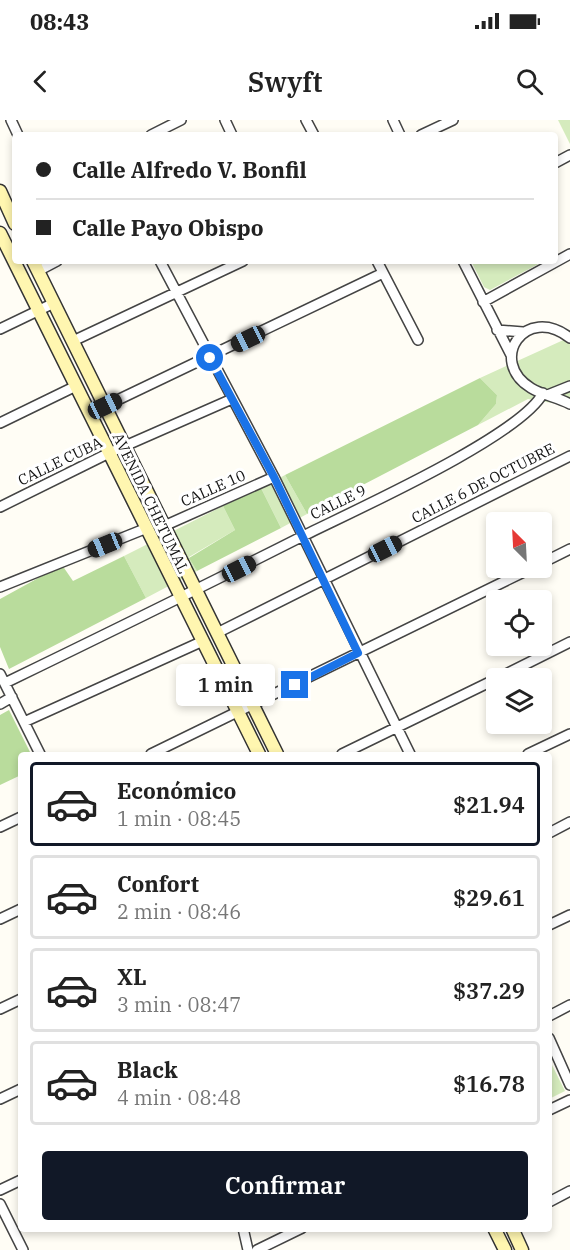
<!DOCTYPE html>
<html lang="es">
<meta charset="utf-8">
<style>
body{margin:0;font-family:"IBM Plex Serif",serif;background:#f2f2f2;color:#222;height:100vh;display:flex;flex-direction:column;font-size:22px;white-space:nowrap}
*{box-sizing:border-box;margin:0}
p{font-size:20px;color:#767676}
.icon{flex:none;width:33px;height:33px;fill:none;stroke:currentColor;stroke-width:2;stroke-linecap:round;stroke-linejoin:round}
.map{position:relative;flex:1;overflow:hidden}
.details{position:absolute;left:18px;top:632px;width:534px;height:480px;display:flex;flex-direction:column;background:#fff;border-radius:6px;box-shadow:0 3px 9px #0003}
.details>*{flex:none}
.guide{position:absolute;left:12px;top:12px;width:546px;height:132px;border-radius:6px;box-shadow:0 3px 9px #0003;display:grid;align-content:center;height:132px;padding:0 24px;background:#fff}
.needle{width:39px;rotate:336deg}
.buttons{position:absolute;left:486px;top:392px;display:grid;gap:12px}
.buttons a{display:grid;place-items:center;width:66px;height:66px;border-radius:6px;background:#fff;box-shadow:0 3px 9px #0003;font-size:30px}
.end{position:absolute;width:27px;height:27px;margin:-14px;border:8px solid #1a73e8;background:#fff;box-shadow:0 0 0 3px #fff}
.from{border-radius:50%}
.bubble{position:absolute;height:42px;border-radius:6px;background:#fff;box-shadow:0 3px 9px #0003;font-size:20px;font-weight:600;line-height:42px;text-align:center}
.car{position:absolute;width:18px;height:36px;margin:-18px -9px;border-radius:8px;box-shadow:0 0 4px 2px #0007;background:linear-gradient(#222 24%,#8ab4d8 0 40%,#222 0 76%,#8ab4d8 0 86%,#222 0)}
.guide b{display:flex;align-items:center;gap:21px;height:57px;font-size:22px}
.guide b+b{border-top:2px solid #e0e0e0}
.guide i{width:15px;height:15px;background:#222}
ul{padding:10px 0 0;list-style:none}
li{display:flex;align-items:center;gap:18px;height:84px;margin:0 12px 9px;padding:0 12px;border:3px solid #e0e0e0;border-radius:6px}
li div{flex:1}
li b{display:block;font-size:22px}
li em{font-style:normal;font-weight:600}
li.on{border-color:#111827}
li>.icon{width:54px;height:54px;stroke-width:1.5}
.cta{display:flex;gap:12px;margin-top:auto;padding:12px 24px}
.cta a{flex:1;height:69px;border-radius:6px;background:#111827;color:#fff;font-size:24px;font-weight:600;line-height:69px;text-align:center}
.status{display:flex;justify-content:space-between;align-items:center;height:42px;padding:0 30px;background:#fff;direction:ltr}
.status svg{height:16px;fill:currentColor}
header{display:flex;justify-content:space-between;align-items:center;height:78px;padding:0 24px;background:#fff;font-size:27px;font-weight:600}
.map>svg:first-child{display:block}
</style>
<div class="status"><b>08:43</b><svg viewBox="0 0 49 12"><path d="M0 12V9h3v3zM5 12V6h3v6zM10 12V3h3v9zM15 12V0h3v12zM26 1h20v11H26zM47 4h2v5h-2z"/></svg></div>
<header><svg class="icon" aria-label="back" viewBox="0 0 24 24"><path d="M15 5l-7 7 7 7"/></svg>Swyft<svg class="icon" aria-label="search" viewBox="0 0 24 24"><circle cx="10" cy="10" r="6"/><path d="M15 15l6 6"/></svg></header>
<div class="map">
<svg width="570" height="1130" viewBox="0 0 570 1130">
<rect width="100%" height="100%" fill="#fffdf5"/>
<path fill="#d5ebbd" d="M 558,0 L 570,0 L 570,24 Z
M 471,141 L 544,141 L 490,170 L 484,167 Z
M 570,217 L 570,286 L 528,279 L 478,305 L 496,284 L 497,275 L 480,258 Z
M 285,355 L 307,394 L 281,408 L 261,368 Z
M 223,386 L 235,410 L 189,437 L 197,451 L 146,478 L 124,436 Z
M 549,939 L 565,971 L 549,979 Z"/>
<path fill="#b9dc9c" d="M 480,258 L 497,275 L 496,284 L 478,305 L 307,394 L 285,355 Z
M 261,368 L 281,408 L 197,451 L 189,438 L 235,410 L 223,386 Z
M 124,436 L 146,478 L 9,549 L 0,527 L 0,479 L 62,445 L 73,461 Z
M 9,590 L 31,634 L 21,634 L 21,655 L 0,665 L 0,595 Z"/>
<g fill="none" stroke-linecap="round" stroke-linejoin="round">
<g stroke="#444" stroke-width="12">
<path id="street" d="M 11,0 L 18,15
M 225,0 L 232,15
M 306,0 L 314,15
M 393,0 L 400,15
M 151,15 L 181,0
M 421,15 L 453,0
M 555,43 L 570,35
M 160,141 L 274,357 L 410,634
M 377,141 L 418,220
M 463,141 L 511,235
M 38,151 L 57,141
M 483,182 L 570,134
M 0,209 L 54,183
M 497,210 L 523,212
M 73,221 L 243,141
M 550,274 L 570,266
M 570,284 C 557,277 542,275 531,268 C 487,241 525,183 570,218
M 105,286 L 383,153
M 0,303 L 76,266
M 0,387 L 109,333 L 232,279
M 164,406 L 274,357
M 542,443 L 570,429
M 0,467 L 147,408
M 217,513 L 570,336
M 0,554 L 40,634
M 498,558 L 570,522
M 5,563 C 104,515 204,466 303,416 C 353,391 521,316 543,273
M 0,584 L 12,577
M 24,602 L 203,521
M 151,634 L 534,447
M 342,634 L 496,559
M 528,634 L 570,614
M 0,707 L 21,697
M 549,713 L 570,702
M 0,799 L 21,789
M 549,805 L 570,795
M 0,889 L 21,879
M 549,896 L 570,885
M 549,918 L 570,965
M 0,979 L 21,969
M 549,990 L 570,980
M 0,1070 L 21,1060
M 549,1082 L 570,1071
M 0,1084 L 23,1130
M 243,1108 L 248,1130
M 257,1130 L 302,1108"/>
</g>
<g stroke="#333" stroke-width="15">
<path id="secondary" d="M 0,71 L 15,104
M 0,113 L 259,634
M 33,141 L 277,634
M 494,1108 L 505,1130
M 512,1108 L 522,1130"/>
</g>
<use href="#street" stroke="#fff" stroke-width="9"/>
<use href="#secondary" stroke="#fff6b0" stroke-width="12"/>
</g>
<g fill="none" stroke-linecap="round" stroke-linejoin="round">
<path stroke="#1a73e8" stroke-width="8" d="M 210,238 L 274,357 L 358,533 L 295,565"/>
</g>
<g text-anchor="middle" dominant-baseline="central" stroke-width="6" stroke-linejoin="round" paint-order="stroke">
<g font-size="15" fill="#111" stroke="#fff">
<text transform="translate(60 341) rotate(-26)">CALLE CUBA</text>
<text transform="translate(483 363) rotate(-27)">CALLE 6 DE OCTUBRE</text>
<text transform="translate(213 368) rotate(-24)">CALLE 10</text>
<text transform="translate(338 382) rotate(-26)">CALLE 9</text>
<text transform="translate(151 383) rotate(64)">AVENIDA CHETUMAL</text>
</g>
</g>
</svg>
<div class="buttons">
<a><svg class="needle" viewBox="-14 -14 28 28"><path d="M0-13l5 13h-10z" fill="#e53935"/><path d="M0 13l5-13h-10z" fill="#767676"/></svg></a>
<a><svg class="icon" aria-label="locate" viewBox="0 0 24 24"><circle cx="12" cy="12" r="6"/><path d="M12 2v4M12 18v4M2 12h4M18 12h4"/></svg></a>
<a><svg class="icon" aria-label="layers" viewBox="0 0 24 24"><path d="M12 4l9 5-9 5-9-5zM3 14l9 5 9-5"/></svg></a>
</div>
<i class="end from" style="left:210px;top:238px"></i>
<i class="end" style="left:295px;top:565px"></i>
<div class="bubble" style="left:176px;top:544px;width:99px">1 min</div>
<i class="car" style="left:248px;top:219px;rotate:244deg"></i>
<i class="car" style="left:105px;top:286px;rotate:65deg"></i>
<i class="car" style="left:105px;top:425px;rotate:248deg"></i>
<i class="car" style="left:385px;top:429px;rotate:63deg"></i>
<i class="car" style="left:239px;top:449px;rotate:63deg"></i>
<div class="guide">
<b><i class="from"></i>Calle Alfredo V. Bonfil</b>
<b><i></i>Calle Payo Obispo</b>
</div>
<section class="details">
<ul>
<li class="on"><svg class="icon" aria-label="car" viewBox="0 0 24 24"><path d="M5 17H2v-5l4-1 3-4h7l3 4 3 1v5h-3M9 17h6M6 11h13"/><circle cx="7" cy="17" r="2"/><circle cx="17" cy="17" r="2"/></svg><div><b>Económico</b><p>1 min · 08:45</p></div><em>$21.94</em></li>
<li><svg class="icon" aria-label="car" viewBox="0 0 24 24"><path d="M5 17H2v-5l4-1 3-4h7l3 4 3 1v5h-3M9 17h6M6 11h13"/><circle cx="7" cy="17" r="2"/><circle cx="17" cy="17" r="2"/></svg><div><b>Confort</b><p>2 min · 08:46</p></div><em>$29.61</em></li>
<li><svg class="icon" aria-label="car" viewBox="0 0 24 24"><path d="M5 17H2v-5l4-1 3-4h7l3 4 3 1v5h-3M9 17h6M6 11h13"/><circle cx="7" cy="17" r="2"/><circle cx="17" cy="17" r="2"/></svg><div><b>XL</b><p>3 min · 08:47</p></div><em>$37.29</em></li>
<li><svg class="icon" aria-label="car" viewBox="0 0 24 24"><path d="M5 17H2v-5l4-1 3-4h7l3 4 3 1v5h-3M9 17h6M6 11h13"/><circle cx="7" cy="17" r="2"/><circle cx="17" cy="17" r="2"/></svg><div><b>Black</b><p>4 min · 08:48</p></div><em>$16.78</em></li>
</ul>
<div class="cta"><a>Confirmar</a></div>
</section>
</div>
